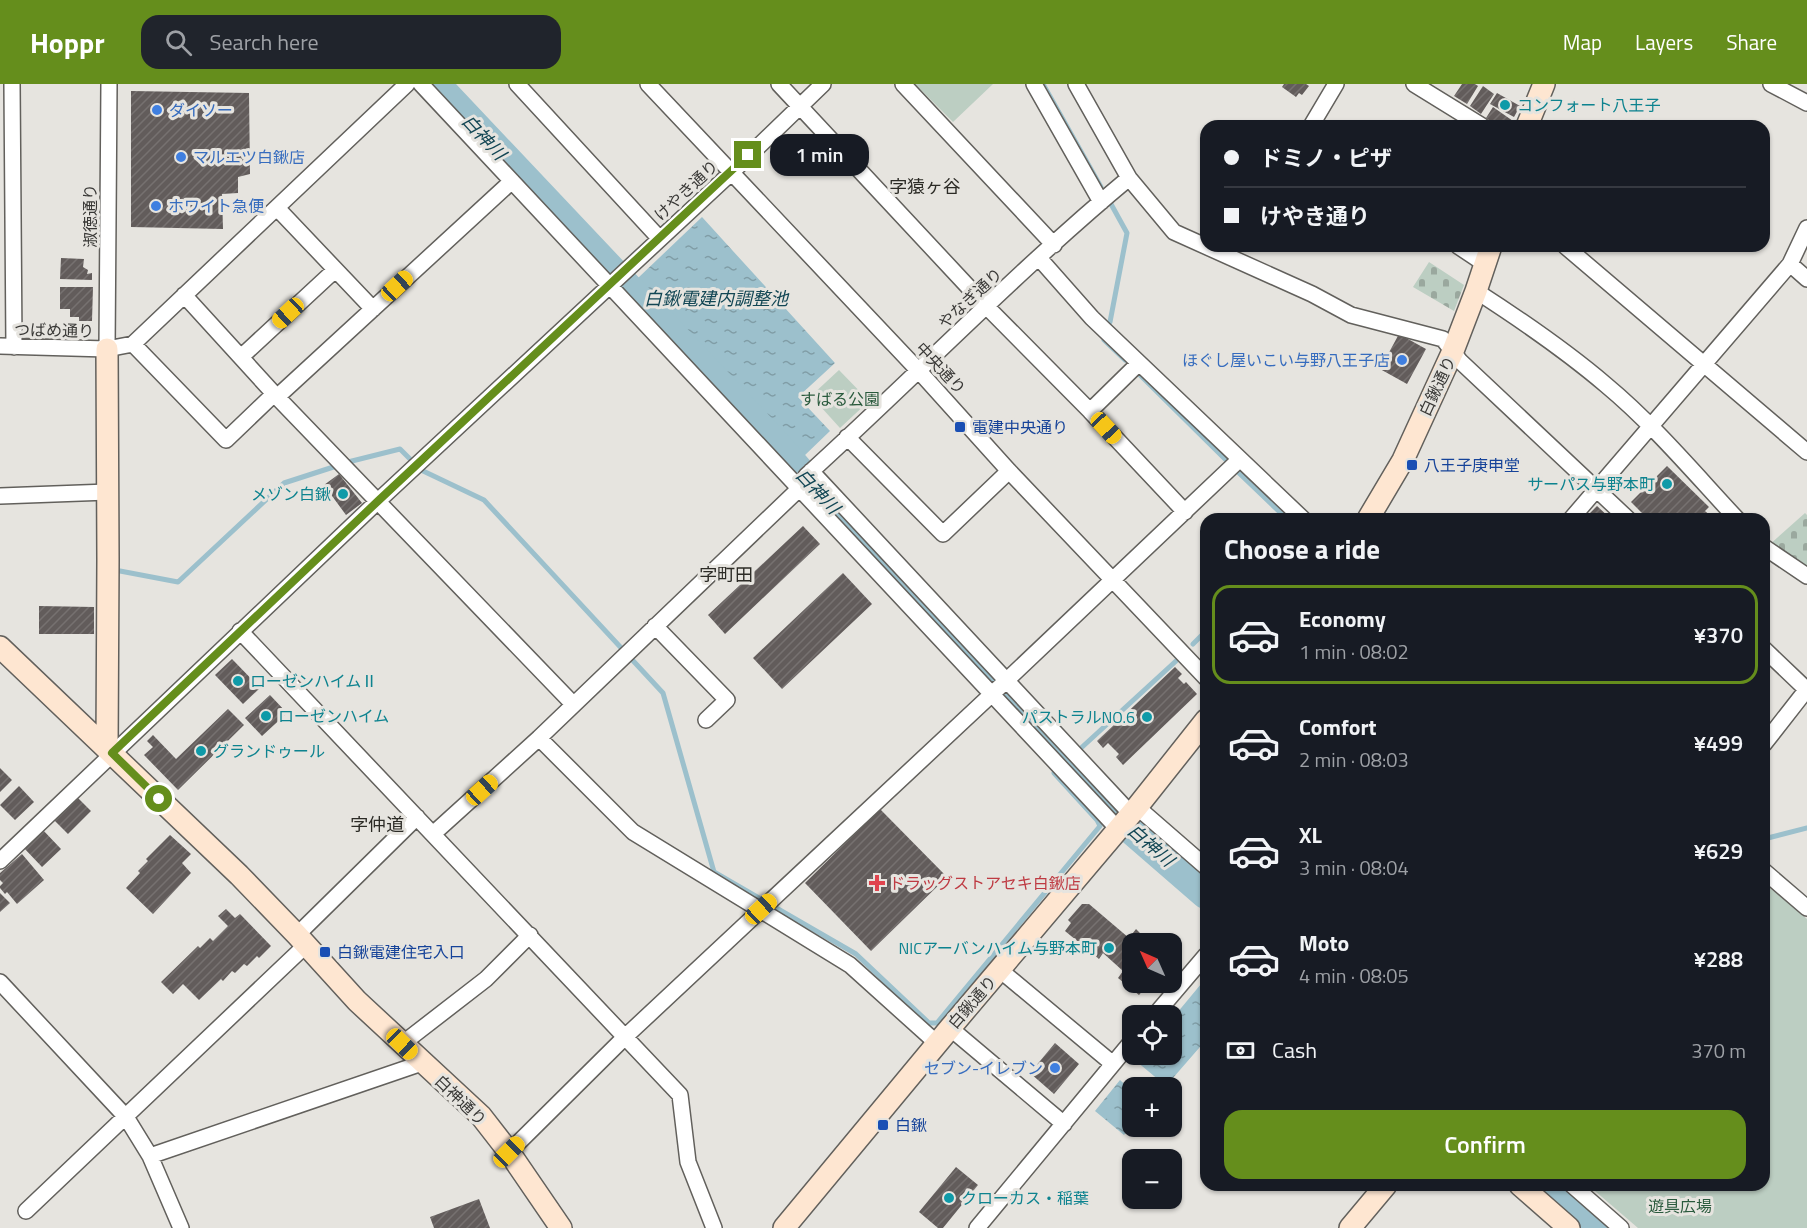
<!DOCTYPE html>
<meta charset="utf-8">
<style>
body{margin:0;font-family:"Titillium Web","Noto Sans JP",sans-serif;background:#20242c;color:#f1f3f6;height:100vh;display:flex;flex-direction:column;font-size:22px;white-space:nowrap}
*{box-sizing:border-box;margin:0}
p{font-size:20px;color:#9ea1a6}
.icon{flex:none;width:33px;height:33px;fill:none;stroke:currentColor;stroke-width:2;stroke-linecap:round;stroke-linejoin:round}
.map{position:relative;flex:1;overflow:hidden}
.panel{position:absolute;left:1200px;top:429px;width:570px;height:678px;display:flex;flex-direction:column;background:#171b24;border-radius:18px;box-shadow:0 2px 4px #0004}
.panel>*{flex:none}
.banner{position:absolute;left:1200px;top:36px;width:570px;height:132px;border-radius:18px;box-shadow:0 2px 4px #0004;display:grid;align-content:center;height:132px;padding:0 24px;background:#171b24}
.needle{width:39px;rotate:315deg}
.controls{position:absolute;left:1122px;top:849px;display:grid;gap:12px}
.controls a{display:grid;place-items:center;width:60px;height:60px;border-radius:12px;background:#171b24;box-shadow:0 2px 4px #0004;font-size:30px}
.end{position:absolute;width:27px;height:27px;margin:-14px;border:8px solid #658e1c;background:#fff;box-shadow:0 0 0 3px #fff}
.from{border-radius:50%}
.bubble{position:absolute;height:42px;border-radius:18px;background:#171b24;box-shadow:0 2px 4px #0004;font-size:20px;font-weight:600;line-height:42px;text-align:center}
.car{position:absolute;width:18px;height:36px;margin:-18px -9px;border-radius:8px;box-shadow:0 0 4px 2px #0007;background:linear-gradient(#f5c518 24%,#345 0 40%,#f5c518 0 76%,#345 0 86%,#f5c518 0)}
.banner b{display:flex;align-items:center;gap:21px;height:57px;font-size:22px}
.banner b+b{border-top:2px solid #363941}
.banner i{width:15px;height:15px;background:#f1f3f6}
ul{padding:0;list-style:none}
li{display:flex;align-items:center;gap:18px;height:99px;margin:0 12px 9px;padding:0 12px;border:3px solid transparent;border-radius:18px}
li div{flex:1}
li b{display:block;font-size:22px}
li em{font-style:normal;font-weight:600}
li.on{border-color:#658e1c}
li>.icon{width:54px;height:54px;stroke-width:1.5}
h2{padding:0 24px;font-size:27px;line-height:72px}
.pay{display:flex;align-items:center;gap:15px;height:66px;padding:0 24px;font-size:22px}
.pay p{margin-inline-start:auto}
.action{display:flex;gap:12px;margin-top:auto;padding:12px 24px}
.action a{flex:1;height:69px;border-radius:18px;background:#658e1c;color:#fff;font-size:24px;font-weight:600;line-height:69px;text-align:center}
header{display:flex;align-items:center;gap:36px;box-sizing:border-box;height:84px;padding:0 30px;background:#658e1c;color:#fff}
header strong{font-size:28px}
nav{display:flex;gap:33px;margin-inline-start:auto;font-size:21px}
.search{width:420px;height:54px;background:#20242c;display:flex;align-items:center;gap:15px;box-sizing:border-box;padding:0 21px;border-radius:18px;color:#9ea1a6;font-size:22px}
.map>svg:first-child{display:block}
</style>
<header>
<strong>Hoppr</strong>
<div class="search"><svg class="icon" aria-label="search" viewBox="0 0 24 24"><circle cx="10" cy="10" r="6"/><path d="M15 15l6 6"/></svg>Search here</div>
<nav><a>Map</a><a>Layers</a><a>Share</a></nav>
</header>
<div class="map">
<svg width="1807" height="1144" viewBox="0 0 1807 1144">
<defs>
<pattern id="cemetery-stones" width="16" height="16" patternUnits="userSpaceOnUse" patternTransform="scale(1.5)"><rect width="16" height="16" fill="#bccec2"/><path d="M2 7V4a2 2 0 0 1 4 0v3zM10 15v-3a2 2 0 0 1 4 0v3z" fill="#9aa89e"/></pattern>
<pattern id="water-ripples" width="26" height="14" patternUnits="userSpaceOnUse" patternTransform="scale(1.5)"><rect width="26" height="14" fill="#9cc0cc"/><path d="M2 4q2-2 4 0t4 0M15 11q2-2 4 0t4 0" fill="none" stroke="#809da6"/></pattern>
<pattern id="building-hatch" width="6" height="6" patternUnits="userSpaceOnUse" patternTransform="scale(1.5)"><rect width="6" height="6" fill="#625c5b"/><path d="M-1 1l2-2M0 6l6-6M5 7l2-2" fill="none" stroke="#767170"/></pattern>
</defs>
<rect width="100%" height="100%" fill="#e6e4df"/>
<path fill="url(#cemetery-stones)" d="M 1429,178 L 1464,201 L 1454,227 L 1413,203 Z
M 1805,429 L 1807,431 L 1807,489 L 1768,462 Z"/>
<path fill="#bccec2" d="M 915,0 L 993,0 L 953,38 Z
M 839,286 L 869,317 L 840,344 L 811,312 Z
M 1764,799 L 1807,835 L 1807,1144 L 1638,1144 L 1588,1101 L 1764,1101 Z"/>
<path fill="url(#water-ripples)" d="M 702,133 L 835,279 L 798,313 L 830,347 L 804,372 L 638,194 Z
M 1206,894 L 1206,956 L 1166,1002 L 1136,977 L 1142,971 L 1172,970 L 1172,935 Z
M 1120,996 L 1132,1007 L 1132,1041 L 1124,1051 L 1095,1027 Z"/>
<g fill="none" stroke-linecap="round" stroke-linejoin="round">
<path stroke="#9cc0cc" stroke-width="5" d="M 1043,0 L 1101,103
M 1110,238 L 1127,149 L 1111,120
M 1104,256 L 1125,276
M 1140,291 L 1225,375
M 1239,389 L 1287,435
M 120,487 L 178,498 L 284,399 L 352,377 L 400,365 L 421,386 L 484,416 L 663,609 L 714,788 L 856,870 L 929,939 L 937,939 L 1100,742 L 1097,736 L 1054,689 L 1057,686
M 1193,560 L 1206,547
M 1080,665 L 1176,577
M 1764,755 L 1807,744"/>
<path stroke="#9cc0cc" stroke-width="32" d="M 434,0 L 777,363 L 824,417 L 995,595 L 1116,731 L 1206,809
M 1544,1101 L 1593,1144"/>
</g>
<path fill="url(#building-hatch)" d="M 1284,0 L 1306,0 L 1309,2 L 1302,11 L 1299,9 L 1296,13 L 1282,3 Z
M 1462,0 L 1475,0 L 1478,2 L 1467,20 L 1454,12 Z
M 1483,2 L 1494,10 L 1481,30 L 1470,22 Z
M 131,7 L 249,9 L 250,90 L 238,93 L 238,109 L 222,110 L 223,145 L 131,143 Z
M 1497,9 L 1520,22 L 1514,33 L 1490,20 Z
M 1493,23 L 1513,37 L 1509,42 L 1497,42 L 1486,34 Z
M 61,174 L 84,175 L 83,183 L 88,186 L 87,190 L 92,189 L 92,196 L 60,195 Z
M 60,203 L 93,203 L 92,237 L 79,237 L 79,233 L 70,233 L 70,225 L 60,225 Z
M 1399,250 L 1426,265 L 1407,300 L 1380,285 Z
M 1667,382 L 1709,423 L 1705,427 L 1714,435 L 1648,435 L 1631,418 Z
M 339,390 L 362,419 L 346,431 L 324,401 Z
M 1597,422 L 1611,435 L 1584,435 Z
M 803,442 L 820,460 L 725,550 L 708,531 Z
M 843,489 L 872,520 L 782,605 L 753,574 Z
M 39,522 L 94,523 L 94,550 L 39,550 Z
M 232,575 L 260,604 L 243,620 L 215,591 Z
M 1175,583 L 1182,590 L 1178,594 L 1184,600 L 1186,598 L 1197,610 L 1123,681 L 1116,673 L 1119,670 L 1108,659 L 1103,664 L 1097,657 Z
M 270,611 L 287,629 L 262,652 L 245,634 Z
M 228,625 L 244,641 L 178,706 L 144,671 L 153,663 L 147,657 L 153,651 L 176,675 Z
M 0,684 L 12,696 L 0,708 Z
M 19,702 L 34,718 L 15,736 L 0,721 Z
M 77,713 L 91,727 L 68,750 L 54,736 Z
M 880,725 L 947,793 L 871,867 L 805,799 Z
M 42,745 L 61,765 L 42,783 L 23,763 Z
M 170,751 L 191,770 L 182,779 L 191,789 L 153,830 L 126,804 L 140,789 L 138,787 L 148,777 L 146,775 Z
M 22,770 L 44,796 L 17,820 L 7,808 L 5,810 L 0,804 L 0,802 L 3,799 L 0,796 L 0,789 Z
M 0,809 L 10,819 L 0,828 Z
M 1082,820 L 1089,820 L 1129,854 L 1136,845 L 1141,850 L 1139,852 L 1144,857 L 1150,852 L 1158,860 L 1132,860 L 1132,898 L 1150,898 L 1139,911 L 1118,894 L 1123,887 L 1103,869 L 1099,875 L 1065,847 L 1071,839 L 1068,836 Z
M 226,825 L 235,834 L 240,830 L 271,862 L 259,874 L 257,872 L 247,882 L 244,880 L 235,889 L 232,887 L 223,897 L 221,895 L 199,916 L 183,900 L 173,910 L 161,898 L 198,862 L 200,864 L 210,854 L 213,857 L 228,842 L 218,832 Z
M 1055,959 L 1079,980 L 1054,1010 L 1030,989 Z
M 956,1083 L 978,1101 L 943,1144 L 938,1144 L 919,1128 Z
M 479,1115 L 490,1144 L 434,1144 L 430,1133 Z"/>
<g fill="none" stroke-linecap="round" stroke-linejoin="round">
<g stroke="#62605c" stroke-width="18">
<path id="street" d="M 12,0 L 14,263
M 421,0 L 1118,745
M 517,0 L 660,155
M 648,0 L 918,286 L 1009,387 L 1206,594
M 779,0 L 987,223 L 1090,327 L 1185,428
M 903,0 L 1054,161
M 1034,0 L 1101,118
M 1076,0 L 1129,94 L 1174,148 L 1312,210 L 1351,231 L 1443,255 L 1460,277 L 1628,435
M 1414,0 L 1482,42
M 1771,0 L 1807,19
M 1311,42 L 1336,0
M 277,124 L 373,225
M 1458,162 L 1485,180
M 1565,162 L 1807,368
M 1039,174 L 1092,234 L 1303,435
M 1790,180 L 1807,195
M 1476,207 C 1521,236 1565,266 1606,301 C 1653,340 1695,390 1737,435
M 184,211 L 277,313 L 573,620
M 133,260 L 226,356 L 274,310
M 0,262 L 107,265 L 133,260 L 407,0
M 107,265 L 109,0
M 241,273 L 335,186
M 277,313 L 512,97
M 1090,327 L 1139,279
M 847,353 L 943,450 L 1009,387
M 811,387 L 1131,730
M 806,392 C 914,294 1016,188 1129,94
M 0,412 L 108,408
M 1571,435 L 1790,180 L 1807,144
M 1764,463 L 1807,492
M 655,542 L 727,616 L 706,636
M 240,547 L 680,1011 L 688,1078 L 714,1144
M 1764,565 L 1807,606
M 539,654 L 633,748 L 850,881 L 930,953 L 936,961
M 1764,660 L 1807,605
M 1137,723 L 1206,783
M 433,750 L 539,654 L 800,404
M 0,777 L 378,417 L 732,88 L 823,0
M 1764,787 L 1807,824
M 297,851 L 417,733
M 1000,886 L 1113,980
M 0,898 L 126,1033 L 150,1072 L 181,1144
M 1154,932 L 1206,871
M 950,944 L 1064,1040
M 402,960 L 486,895 L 530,851
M 509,1068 L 626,952 L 1007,596 L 1240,375
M 150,1072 L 422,979
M 1572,1101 L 1621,1144
M 26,1127 L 306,861
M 977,1144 L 1132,957"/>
</g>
<g stroke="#62605c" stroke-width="24">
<path id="secondary" d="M 1527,42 L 1544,0
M 1368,435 L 1403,376 L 1453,267 L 1476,207 L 1491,162
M 0,563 L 239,791 L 297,851 L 357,917 L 481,1032 L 509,1068 L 561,1144
M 107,664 L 108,475 L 107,265
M 1520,1101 L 1569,1144
M 784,1144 L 950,944 L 1137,723 L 1206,636
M 1350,1144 L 1386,1101"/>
</g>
<use href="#street" stroke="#fff" stroke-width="15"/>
<use href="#secondary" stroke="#fee6d1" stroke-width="21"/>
</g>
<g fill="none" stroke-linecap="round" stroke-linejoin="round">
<path stroke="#658e1c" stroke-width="8" d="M 159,715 L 112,669 L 378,417 L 748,71"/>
</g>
<g fill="#0f9aa8" stroke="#e6e4df" stroke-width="2">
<circle cx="1505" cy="21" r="6"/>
<circle cx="1667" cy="400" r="6"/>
<circle cx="343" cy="410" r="6"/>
<circle cx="238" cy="597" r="6"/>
<circle cx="266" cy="632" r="6"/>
<circle cx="1147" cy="633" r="6"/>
<circle cx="201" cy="667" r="6"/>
<circle cx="1109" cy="864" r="6"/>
<circle cx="949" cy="1114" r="6"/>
</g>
<g fill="#3f7fe0" stroke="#e6e4df" stroke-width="2">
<circle cx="157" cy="26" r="6"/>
<circle cx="181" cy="73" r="6"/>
<circle cx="156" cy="122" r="6"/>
<circle cx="1402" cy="276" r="6"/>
<circle cx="1055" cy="984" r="6"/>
</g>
<g fill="#1a4fb4" stroke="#e6e4df" stroke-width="2">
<rect x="954" y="337" width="12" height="12" rx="3"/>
<rect x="1406" y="375" width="12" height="12" rx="3"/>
<rect x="319" y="862" width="12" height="12" rx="3"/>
<rect x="877" y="1035" width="12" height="12" rx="3"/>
</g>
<path fill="#e0444e" stroke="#e6e4df" stroke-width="2" d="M874 790h6v6h6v6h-6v6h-6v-6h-6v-6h6z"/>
<g text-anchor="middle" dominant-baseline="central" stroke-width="6" stroke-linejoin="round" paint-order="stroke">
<g font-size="16" fill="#0d838f" stroke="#e6e4df" text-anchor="start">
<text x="1517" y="21">コンフォート八王子</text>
<text x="1655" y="400" text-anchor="end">サーパス与野本町</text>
<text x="331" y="410" text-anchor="end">メゾン白鍬</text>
<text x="250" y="597">ローゼンハイムⅡ</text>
<text x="278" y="632">ローゼンハイム</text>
<text x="1135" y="633" text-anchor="end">パストラルNO.6</text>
<text x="213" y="667">グランドゥール</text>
<text x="1097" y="864" text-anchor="end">NICアーバンハイム与野本町</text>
<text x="961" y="1114">クローカス・稲葉</text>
</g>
<g font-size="16" fill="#366cbe" stroke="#e6e4df" text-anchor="start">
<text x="169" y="26">ダイソー</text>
<text x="193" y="73">マルエツ白鍬店</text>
<text x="168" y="122">ホワイト急便</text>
<text x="1390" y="276" text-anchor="end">ほぐし屋いこい与野八王子店</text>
<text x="1043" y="984" text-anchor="end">セブン-イレブン</text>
</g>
<g font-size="16" fill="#393836" stroke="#e6e4df">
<text transform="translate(686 106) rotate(-43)">けやき通り</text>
<text transform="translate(90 132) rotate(-90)">淑徳通り</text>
<text transform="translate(970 214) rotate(-43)">やなぎ通り</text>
<text transform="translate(54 246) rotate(1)">つばめ通り</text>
<text transform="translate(941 284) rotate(47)">中央通り</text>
<text transform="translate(1437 302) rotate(-65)">白鍬通り</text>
<text transform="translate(972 918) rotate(-49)">白鍬通り</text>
<text transform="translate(461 1016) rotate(44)">白神通り</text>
</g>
<g font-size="16" fill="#2a5a3d" stroke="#e6e4df">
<text x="840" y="315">すばる公園</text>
<text x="1680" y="1122">遊具広場</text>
</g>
<g font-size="16" fill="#164399" stroke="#e6e4df" text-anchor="start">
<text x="972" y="343">電建中央通り</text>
<text x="1424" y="381">八王子庚申堂</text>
<text x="337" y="868">白鍬電建住宅入口</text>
<text x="895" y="1041">白鍬</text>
</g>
<g font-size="16" fill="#be3a42" stroke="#e6e4df" text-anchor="start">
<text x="889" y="799">ドラッグストアセキ白鍬店</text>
</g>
<g font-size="18" font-style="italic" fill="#124654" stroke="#e6e4df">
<text transform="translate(484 53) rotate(47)">白神川</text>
<text x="716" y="214">白鍬電建内調整池</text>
<text transform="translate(818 407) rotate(47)">白神川</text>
<text transform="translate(1151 761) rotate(41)">白神川</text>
</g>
<g font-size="18" fill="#2c2b26" stroke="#e6e4df">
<text x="925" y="102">字猿ヶ谷</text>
<text x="726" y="490">字町田</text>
<text x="377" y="740">字仲道</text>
</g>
</g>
</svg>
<div class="controls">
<a><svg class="needle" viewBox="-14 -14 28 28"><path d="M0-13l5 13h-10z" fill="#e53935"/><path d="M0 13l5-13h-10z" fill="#9ea1a6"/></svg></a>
<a><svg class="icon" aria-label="locate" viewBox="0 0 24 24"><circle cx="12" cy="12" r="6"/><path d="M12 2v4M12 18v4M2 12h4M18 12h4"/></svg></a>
<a>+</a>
<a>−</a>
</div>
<i class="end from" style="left:159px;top:715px"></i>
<i class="end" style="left:748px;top:71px"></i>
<div class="bubble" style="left:770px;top:50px;width:99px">1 min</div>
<i class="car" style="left:397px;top:202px;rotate:47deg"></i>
<i class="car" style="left:288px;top:229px;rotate:227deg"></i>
<i class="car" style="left:1106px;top:344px;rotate:137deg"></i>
<i class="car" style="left:482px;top:706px;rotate:48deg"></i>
<i class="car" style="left:761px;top:825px;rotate:47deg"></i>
<i class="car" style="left:402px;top:960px;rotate:134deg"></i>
<i class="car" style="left:509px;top:1068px;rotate:45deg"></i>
<div class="banner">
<b><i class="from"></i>ドミノ・ピザ</b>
<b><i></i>けやき通り</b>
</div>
<section class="panel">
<h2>Choose a ride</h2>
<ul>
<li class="on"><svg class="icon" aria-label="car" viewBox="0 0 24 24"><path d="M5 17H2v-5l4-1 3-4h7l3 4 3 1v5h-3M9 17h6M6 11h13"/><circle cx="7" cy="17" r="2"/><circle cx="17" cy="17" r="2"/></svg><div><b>Economy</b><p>1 min · 08:02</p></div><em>¥370</em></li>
<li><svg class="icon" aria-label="car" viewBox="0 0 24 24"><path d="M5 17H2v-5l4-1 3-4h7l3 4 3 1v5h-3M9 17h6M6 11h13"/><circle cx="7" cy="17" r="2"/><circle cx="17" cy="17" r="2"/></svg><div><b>Comfort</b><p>2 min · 08:03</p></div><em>¥499</em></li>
<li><svg class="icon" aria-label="car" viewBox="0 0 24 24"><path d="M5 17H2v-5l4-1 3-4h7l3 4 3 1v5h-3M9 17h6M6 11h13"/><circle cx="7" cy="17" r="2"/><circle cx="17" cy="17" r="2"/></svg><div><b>XL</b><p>3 min · 08:04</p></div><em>¥629</em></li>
<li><svg class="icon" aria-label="car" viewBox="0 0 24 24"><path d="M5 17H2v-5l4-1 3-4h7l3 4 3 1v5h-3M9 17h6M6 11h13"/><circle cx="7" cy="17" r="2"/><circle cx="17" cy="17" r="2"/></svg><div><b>Moto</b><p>4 min · 08:05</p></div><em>¥288</em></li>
</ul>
<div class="pay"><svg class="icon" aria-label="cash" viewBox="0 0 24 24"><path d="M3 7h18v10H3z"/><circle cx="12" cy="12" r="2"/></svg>Cash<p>370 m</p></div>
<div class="action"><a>Confirm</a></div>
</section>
</div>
